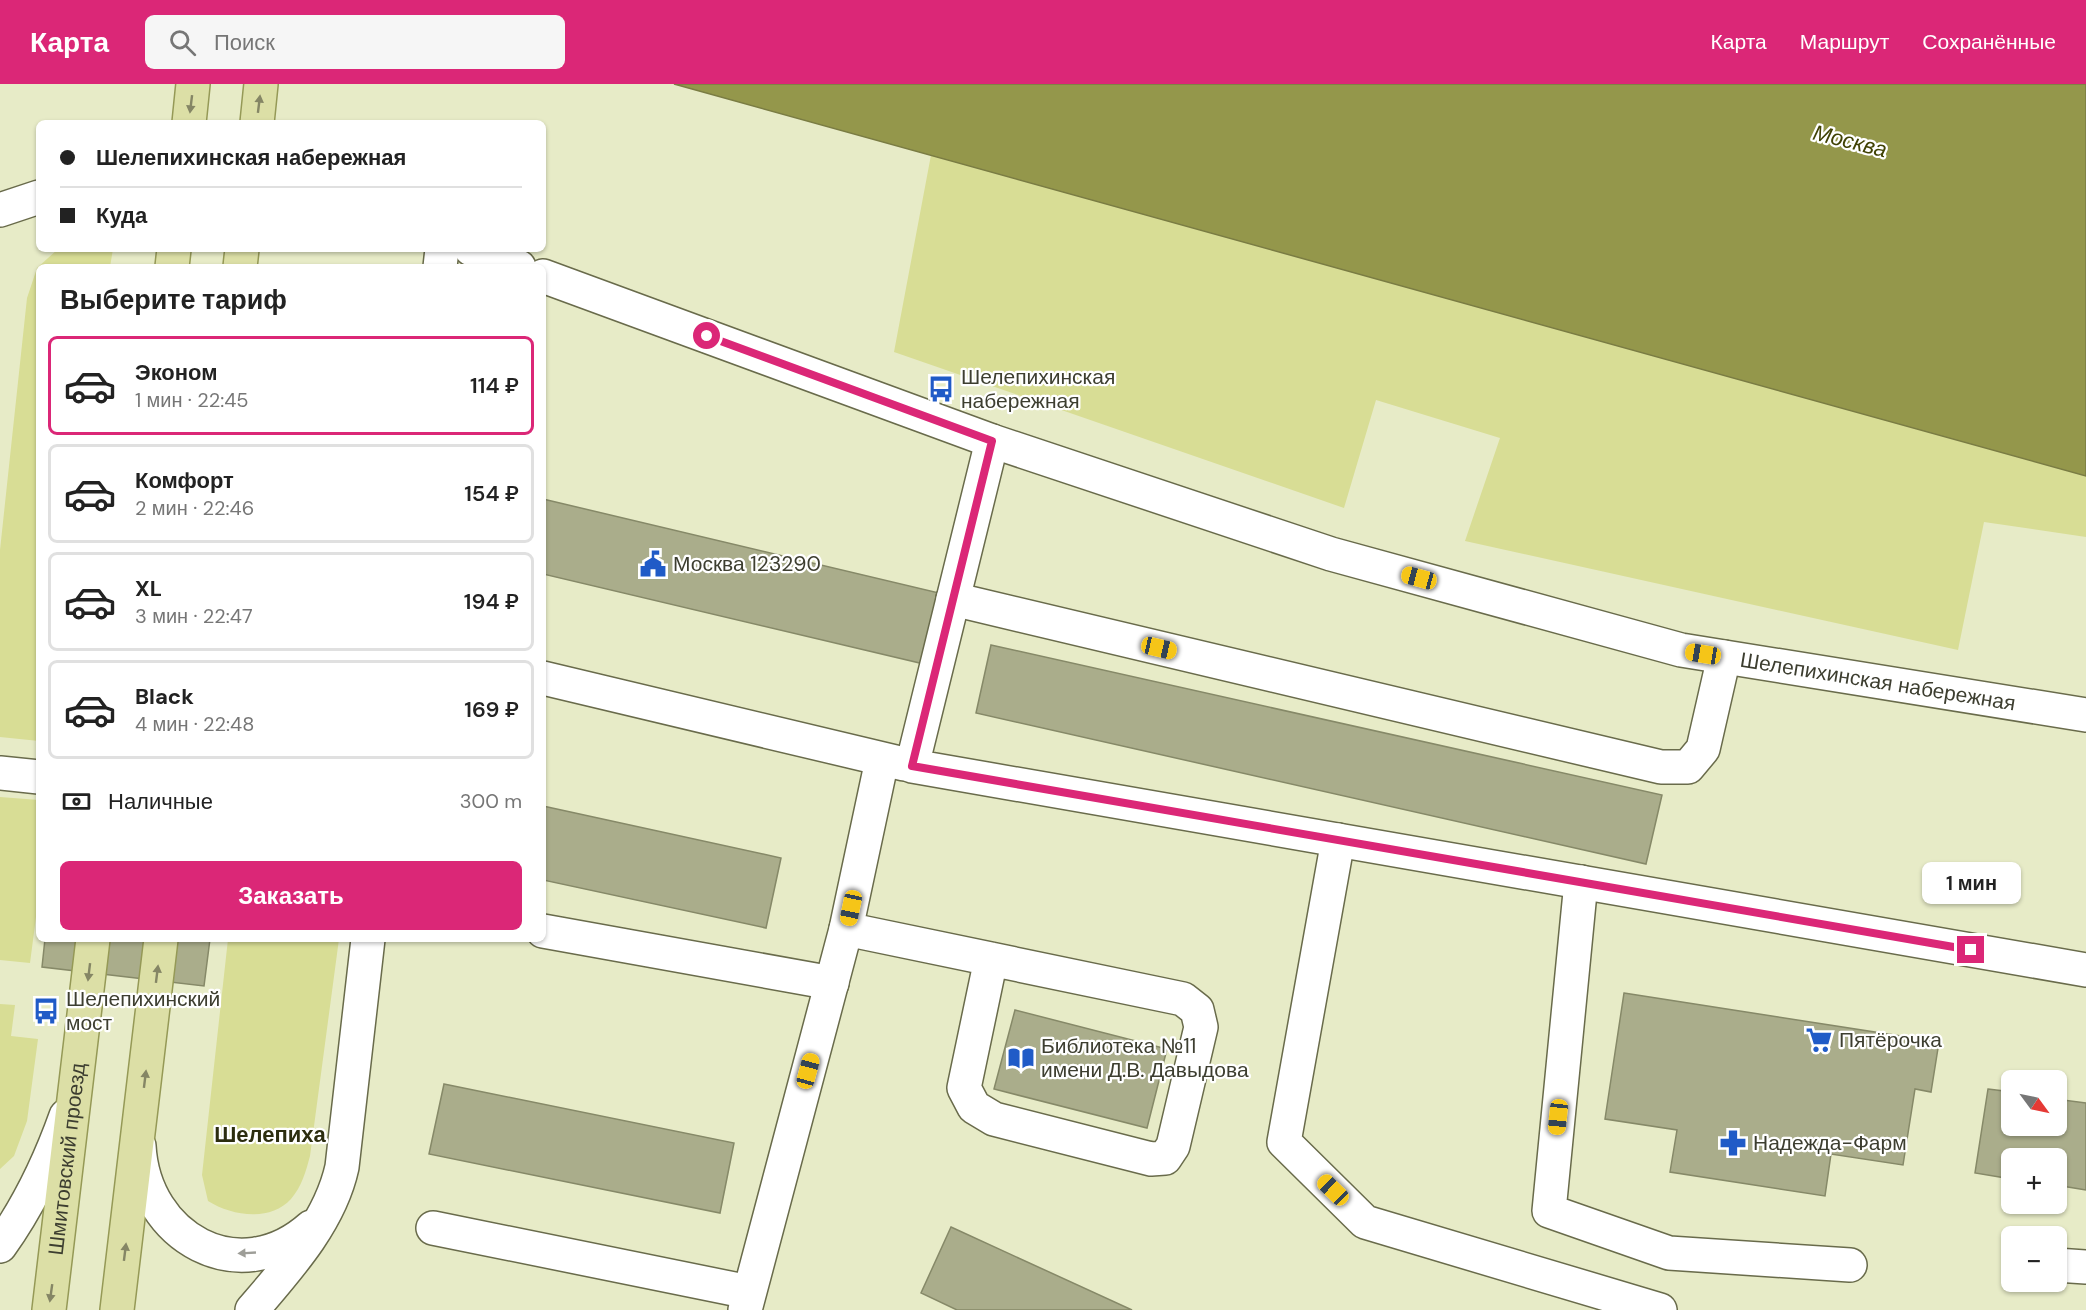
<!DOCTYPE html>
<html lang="ru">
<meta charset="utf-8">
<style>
body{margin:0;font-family:"DM Sans",sans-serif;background:#f6f6f6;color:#222;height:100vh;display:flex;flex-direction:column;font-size:22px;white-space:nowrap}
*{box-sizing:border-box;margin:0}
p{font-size:20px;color:#767676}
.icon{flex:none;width:33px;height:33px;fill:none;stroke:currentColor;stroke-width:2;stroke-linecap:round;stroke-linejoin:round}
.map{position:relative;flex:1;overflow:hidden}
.side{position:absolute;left:36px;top:180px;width:510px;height:678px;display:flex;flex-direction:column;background:#fff;border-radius:9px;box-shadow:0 2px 4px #0004}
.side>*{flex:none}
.banner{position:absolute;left:36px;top:36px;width:510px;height:132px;border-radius:9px;box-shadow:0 2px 4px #0004;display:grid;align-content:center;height:132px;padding:0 24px;background:#fff}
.needle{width:39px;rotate:123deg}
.controls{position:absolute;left:2001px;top:986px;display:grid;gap:12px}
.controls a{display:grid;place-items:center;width:66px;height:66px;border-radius:9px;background:#fff;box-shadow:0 2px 4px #0004;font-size:30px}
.end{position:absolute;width:27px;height:27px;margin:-14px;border:8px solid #db2777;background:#fff;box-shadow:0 0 0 3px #fff}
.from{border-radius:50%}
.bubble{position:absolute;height:42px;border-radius:9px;background:#fff;box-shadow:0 2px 4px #0004;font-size:20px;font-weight:600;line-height:42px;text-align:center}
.car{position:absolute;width:18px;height:36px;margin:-18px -9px;border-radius:8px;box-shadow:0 0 4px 2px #0007;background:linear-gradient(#f5c518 24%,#345 0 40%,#f5c518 0 76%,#345 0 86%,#f5c518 0)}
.banner b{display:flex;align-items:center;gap:21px;height:57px;font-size:22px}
.banner b+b{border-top:2px solid #e0e0e0}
.banner i{width:15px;height:15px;background:#222}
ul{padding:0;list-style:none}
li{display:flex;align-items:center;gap:18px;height:99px;margin:0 12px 9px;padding:0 12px;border:3px solid #e0e0e0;border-radius:9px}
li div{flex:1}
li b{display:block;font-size:22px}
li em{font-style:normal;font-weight:600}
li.on{border-color:#db2777}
li>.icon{width:54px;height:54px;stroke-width:1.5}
h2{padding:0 24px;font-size:27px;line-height:72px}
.pay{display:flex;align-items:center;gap:15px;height:66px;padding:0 24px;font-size:22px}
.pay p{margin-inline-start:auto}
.cta{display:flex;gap:12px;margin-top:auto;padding:12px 24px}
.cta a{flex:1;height:69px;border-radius:9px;background:#db2777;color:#fff;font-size:24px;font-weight:600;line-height:69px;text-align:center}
header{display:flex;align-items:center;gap:36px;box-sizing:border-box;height:84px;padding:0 30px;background:#db2777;color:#fff}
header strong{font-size:28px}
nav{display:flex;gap:33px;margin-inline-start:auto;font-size:21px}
.search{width:420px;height:54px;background:#f6f6f6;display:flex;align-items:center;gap:15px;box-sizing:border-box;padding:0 21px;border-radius:9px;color:#767676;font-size:22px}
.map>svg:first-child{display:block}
</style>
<header>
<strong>Карта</strong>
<div class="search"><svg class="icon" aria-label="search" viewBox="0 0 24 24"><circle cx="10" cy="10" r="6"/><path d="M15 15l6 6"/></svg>Поиск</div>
<nav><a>Карта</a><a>Маршрут</a><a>Сохранённые</a></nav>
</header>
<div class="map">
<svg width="2086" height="1226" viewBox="0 0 2086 1226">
<rect width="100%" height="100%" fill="#e7ebc7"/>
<path fill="#d8dd95" d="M 931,71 L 2086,392 L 2086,453 L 1984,438 L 1958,566 L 1465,457 L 1500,354 L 1376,316 L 1344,424 L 894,268 Z
M 58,165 L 113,165 L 110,183 L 39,183 L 39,657 L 0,653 L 0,466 L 27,214 L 37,184 Z
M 0,713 L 39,716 L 39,810 L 30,879 L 0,876 Z
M 228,855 L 339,855 L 310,1072 C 306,1087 302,1102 291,1115 C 270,1138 232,1132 208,1117 L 202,1091 Z
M 0,920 L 15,921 L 11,952 L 38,955 L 27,1037 L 14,1072 L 0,1085 Z"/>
<path fill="#94974b" stroke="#7a7c43" stroke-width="1.5" d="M 674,0 L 2086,0 L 2086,392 Z"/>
<path fill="#aaad8b" stroke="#868968" stroke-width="1.5" d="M 543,415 L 939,509 L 924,580 L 543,490 Z
M 991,561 L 1662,711 L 1646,780 L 976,629 Z
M 543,722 L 781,774 L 766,844 L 543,796 Z
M 45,855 L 210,855 L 204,902 L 42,883 Z
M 1624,909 L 1939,958 L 1931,1008 L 1915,1005 L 1903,1081 L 1831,1070 L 1825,1112 L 1670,1088 L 1677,1046 L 1605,1035 Z
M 1015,926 L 1167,965 L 1147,1044 L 994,1005 Z
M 444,1000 L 734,1059 L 720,1129 L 429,1070 Z
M 1988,1005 L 2012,1008 L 2012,1041 L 2056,1041 L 2056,1015 L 2086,1019 L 2086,1106 L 2056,1101 L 2056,1074 L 2012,1074 L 2012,1095 L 1975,1089 Z
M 951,1143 L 1132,1226 L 957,1226 L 921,1209 Z"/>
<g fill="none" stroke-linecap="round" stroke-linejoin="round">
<g stroke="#696b4b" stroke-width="36">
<g id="minor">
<path d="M 0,126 L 39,113"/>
<path d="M 471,165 L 519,183"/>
<path d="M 440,183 L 442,165"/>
<path id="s1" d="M 543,192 L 992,357 L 1331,470 L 1681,566 L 2086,631"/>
<path d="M 992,357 L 912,682 L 2086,886"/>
<path d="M 953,515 L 1661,683 L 1688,683 L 1703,665 L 1724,573"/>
<path d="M 543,594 L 904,680"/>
<path d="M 882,676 L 846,845 L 1183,915 L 1197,926 L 1201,943 L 1173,1062 L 1165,1074 L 1151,1075 L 994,1035 L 974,1023 L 964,1004 L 991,875"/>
<path d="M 0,689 L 39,693"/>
<path d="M 1338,756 L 1284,1058 L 1365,1138 L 1660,1226"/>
<path d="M 1581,798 L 1549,1127 L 1669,1169 L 1850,1181"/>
<path d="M 543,847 L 832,899"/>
<path d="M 139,1062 C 144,1154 239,1207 311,1143"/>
<path d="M 433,1144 L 749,1208"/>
<path d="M 0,1162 C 28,1123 50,1077 66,1032"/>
<path d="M 2056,1181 L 2086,1183"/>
<path d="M 252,1226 C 288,1184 330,1138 342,1083 L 368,855"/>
<path d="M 745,1226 L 846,845"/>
</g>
</g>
<g stroke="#959956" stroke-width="36">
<g id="major">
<path d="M 189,39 L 193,0"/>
<path d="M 257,39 L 261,0"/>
<path d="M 172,183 L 174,165"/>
<path d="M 240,183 L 242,165"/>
<path id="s2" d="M 49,1226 L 93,855"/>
<path d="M 117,1226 L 161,855"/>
</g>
</g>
<use href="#minor" stroke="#fff" stroke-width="33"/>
<use href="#major" stroke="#dcdfa6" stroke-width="33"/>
</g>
<defs><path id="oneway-solid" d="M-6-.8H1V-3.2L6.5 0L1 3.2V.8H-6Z" transform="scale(1.5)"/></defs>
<g fill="#858665">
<use href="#oneway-solid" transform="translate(191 20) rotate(97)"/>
<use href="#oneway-solid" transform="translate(259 20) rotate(-83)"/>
<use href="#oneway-solid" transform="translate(89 888) rotate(97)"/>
<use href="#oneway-solid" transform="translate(157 890) rotate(-83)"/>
<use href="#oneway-solid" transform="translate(145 995) rotate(-83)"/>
<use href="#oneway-solid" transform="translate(125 1168) rotate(-83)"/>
<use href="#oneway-solid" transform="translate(51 1209) rotate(98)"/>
</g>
<use fill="#9e9e98" href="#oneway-solid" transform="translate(247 1169) rotate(177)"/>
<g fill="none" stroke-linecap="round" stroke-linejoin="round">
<path stroke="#db2777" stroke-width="8" d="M 707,252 L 992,357 L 912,682 L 1971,866"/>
</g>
<defs>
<g id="bus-bare" transform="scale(2.07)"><path d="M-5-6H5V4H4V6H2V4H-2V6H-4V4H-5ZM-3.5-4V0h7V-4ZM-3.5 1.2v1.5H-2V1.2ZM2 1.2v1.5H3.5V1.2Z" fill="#205bc7" stroke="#fff" stroke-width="2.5" paint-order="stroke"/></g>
<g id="civic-bare" transform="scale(2.07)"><path d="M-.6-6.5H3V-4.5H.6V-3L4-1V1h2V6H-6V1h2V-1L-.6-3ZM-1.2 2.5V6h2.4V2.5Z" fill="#205bc7" stroke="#fff" stroke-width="2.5" paint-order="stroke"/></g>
<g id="supermarket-bare" transform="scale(2.07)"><path d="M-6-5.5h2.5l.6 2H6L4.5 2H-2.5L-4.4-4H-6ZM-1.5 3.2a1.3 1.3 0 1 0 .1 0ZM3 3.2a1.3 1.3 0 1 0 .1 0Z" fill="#205bc7" stroke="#fff" stroke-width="2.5" paint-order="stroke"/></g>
<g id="library-bare" transform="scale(2.07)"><path d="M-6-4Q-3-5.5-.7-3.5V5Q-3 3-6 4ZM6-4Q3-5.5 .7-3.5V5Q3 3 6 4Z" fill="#205bc7" stroke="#fff" stroke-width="2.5" paint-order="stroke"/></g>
<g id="pharmacy-bare" transform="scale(2.07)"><path d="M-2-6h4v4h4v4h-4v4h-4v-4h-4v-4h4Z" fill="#205bc7" stroke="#fff" stroke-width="2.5" paint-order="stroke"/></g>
</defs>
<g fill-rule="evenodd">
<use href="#bus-bare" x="941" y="305"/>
<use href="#civic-bare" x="653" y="480"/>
<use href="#bus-bare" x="46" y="927"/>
<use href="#supermarket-bare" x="1819" y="956"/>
<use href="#library-bare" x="1021" y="974"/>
<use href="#pharmacy-bare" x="1733" y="1059"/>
</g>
<g text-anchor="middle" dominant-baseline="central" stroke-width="4.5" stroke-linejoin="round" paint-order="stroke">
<g font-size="21" fill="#3d3e30" stroke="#fff" text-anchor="start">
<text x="961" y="293">Шелепихинская<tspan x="961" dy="24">набережная</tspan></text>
<text x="673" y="480">Москва 123290</text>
<text x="66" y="915">Шелепихинский<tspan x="66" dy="24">мост</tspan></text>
<text x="1839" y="956">Пятёрочка</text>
<text x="1041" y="962">Библиотека №11<tspan x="1041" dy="24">имени Д.В. Давыдова</tspan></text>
<text x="1753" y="1059">Надежда-Фарм</text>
</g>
<g font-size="21" fill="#3d3e30" stroke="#fff">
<text stroke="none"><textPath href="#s1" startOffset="1398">Шелепихинская набережная</textPath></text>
<text stroke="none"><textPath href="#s2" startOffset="152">Шмитовский проезд</textPath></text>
</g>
<g font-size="22" font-style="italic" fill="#404204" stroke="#fff">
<text transform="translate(1850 57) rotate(14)">Москва</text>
</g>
<g font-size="22" font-weight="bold" fill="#2c2d0f" stroke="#fff">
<text x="270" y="1050">Шелепиха</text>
</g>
</g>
</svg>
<div class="controls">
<a><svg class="needle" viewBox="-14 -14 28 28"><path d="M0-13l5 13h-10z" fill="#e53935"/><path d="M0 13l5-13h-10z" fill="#767676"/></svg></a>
<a>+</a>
<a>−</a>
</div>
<i class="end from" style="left:707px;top:252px"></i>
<i class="end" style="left:1971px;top:866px"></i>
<div class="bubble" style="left:1922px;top:778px;width:99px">1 мин</div>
<i class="car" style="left:1419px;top:494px;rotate:285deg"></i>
<i class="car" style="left:1159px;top:564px;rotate:103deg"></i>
<i class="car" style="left:1703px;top:570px;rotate:279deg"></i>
<i class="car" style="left:851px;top:824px;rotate:192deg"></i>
<i class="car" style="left:808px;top:987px;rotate:15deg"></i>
<i class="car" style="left:1558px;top:1033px;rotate:186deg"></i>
<i class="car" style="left:1333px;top:1106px;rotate:314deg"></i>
<div class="banner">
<b><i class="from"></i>Шелепихинская набережная</b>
<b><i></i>Куда</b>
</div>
<section class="side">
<h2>Выберите тариф</h2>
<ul>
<li class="on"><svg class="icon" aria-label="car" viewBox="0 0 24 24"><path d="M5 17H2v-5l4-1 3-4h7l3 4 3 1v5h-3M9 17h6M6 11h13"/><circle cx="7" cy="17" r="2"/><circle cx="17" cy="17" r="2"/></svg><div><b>Эконом</b><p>1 мин · 22:45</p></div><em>114 ₽</em></li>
<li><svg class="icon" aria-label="car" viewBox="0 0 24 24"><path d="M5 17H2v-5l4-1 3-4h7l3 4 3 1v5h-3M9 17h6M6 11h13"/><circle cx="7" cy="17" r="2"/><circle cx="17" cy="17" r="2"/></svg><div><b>Комфорт</b><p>2 мин · 22:46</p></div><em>154 ₽</em></li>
<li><svg class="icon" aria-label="car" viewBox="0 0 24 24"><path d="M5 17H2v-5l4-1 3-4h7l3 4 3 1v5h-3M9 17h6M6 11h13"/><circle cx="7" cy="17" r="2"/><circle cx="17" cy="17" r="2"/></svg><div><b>XL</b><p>3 мин · 22:47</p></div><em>194 ₽</em></li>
<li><svg class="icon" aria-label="car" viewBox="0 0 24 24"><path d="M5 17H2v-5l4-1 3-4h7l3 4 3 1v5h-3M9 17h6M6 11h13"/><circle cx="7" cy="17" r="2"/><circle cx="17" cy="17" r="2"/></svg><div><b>Black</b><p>4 мин · 22:48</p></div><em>169 ₽</em></li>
</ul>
<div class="pay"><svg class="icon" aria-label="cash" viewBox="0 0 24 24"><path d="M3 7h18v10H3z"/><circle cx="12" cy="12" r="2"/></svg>Наличные<p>300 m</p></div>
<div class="cta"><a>Заказать</a></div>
</section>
</div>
